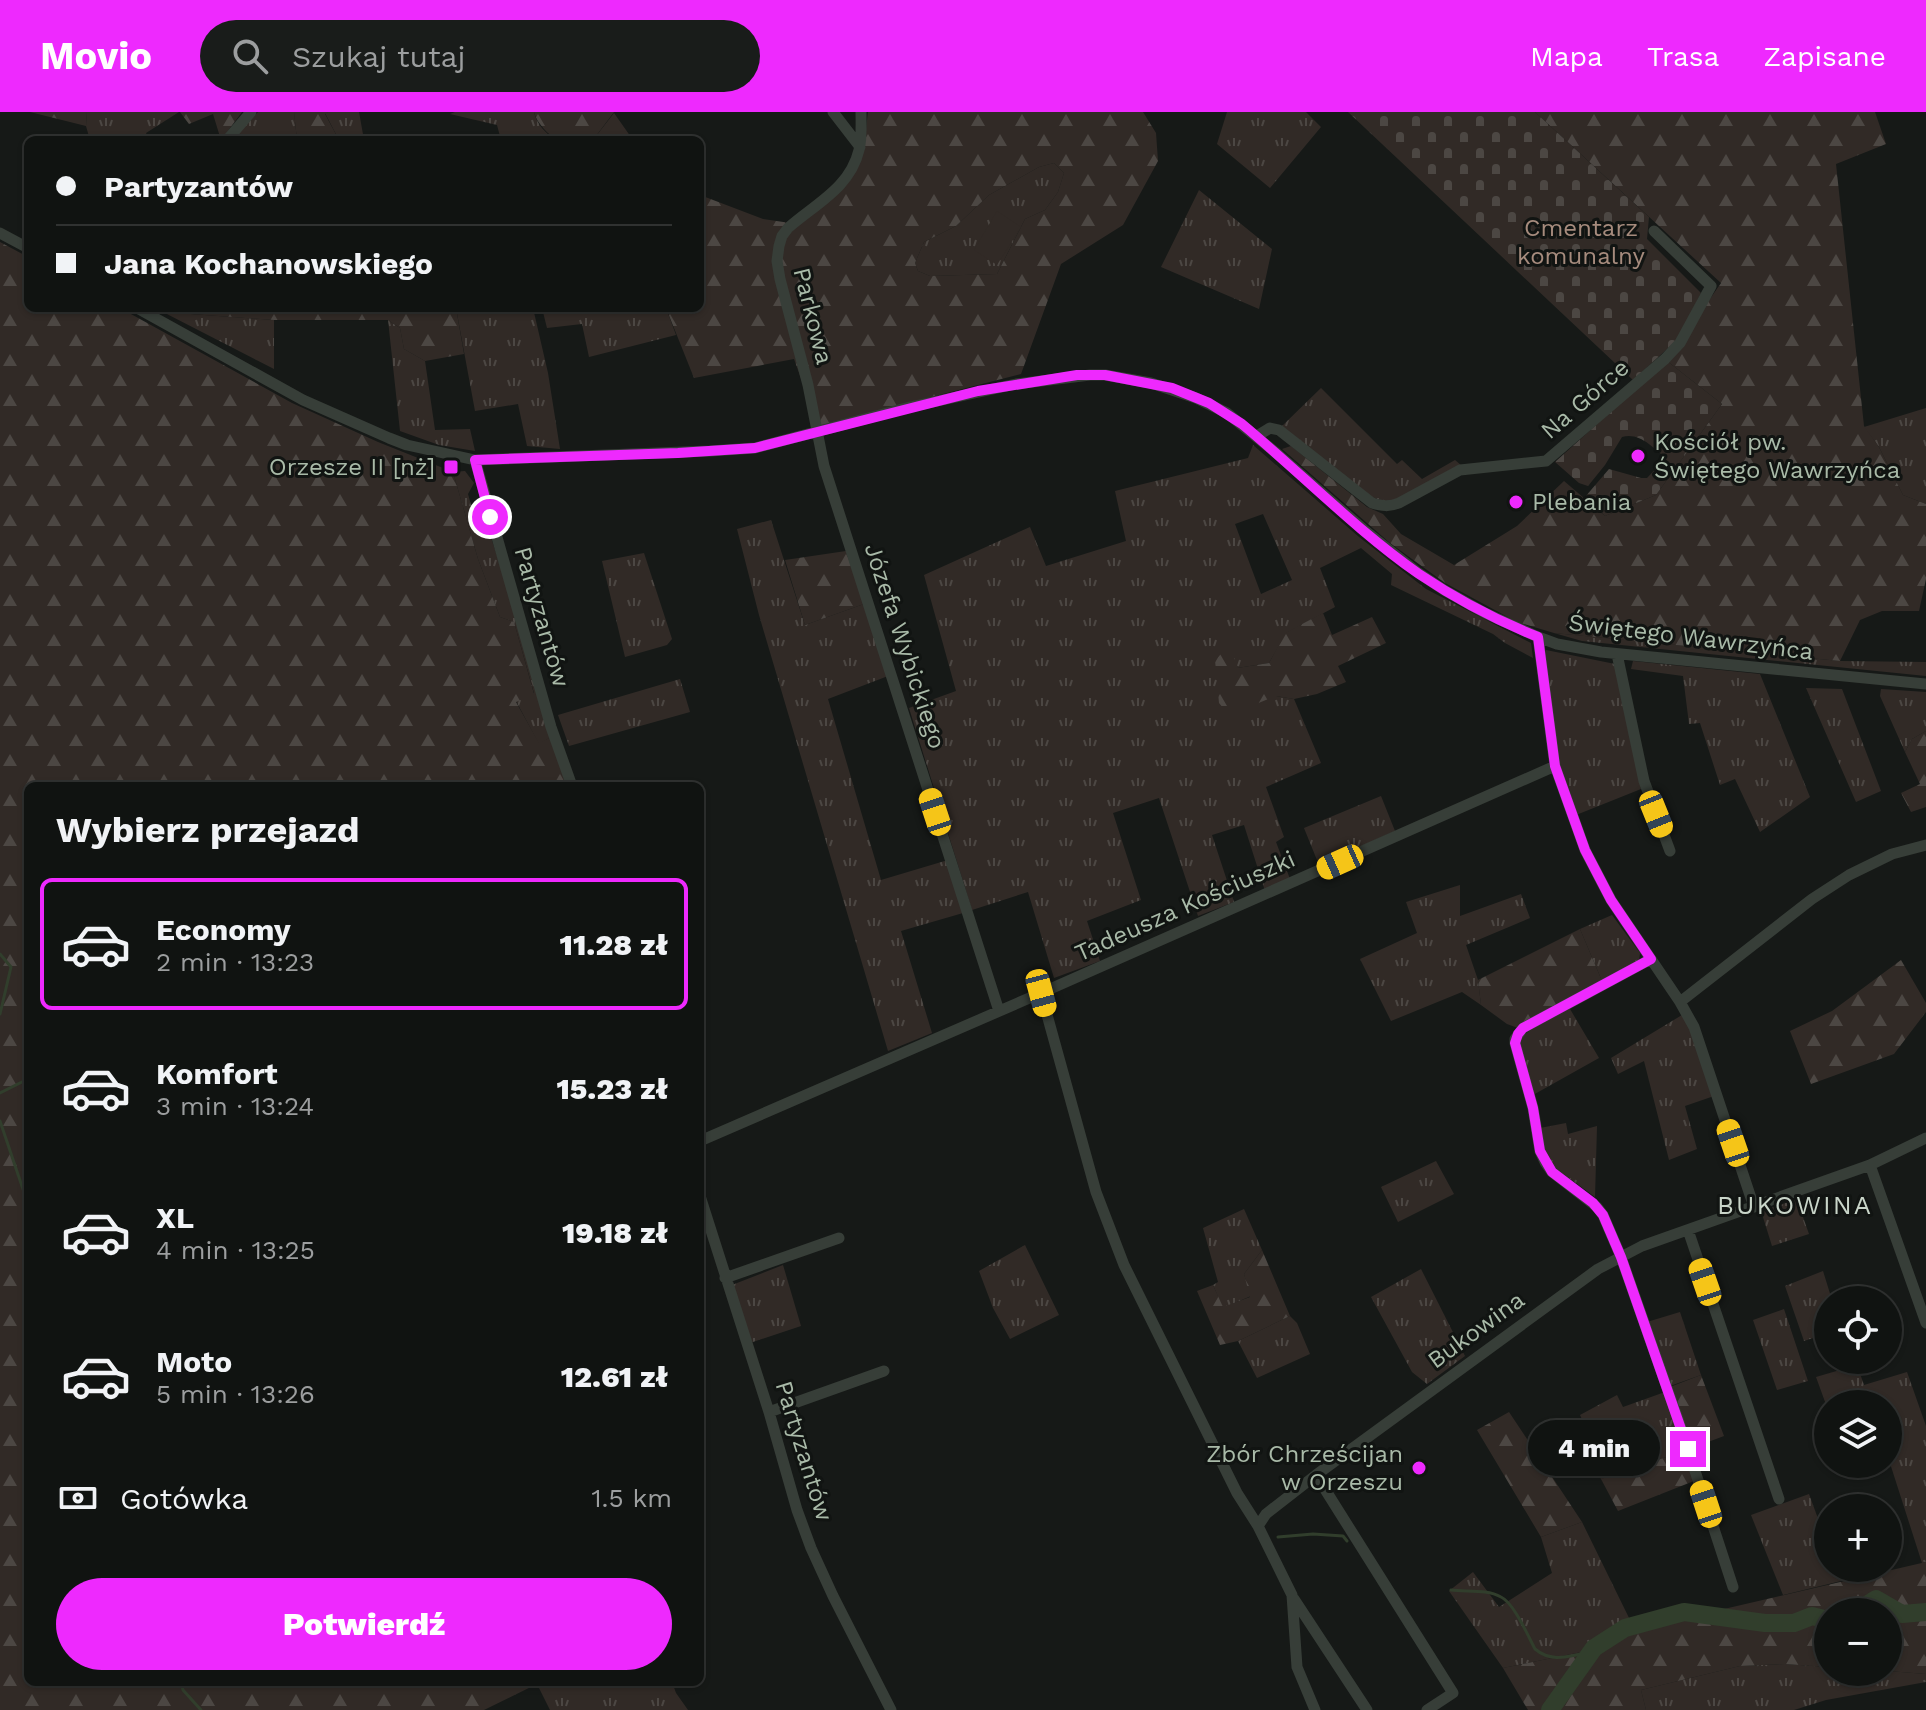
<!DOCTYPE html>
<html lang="pl">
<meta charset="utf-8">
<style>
body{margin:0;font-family:"Work Sans",sans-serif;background:#191c1a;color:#f1f3f6;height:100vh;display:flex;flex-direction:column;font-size:30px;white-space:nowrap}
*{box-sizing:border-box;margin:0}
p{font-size:26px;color:#9c9e9f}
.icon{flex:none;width:44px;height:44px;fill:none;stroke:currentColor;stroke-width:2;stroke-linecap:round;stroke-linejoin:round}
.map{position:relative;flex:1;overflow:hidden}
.side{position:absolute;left:24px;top:670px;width:680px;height:904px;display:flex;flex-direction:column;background:#101311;border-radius:12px;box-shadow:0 2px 6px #0004,0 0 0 2px #303231}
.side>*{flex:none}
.top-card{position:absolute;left:24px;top:24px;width:680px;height:176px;border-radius:12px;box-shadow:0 2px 6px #0004,0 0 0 2px #303231;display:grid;align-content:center;height:176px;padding:0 32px;background:#101311}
.fabs{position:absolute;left:1814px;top:1174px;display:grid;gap:16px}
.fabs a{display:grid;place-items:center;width:88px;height:88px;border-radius:50%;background:#101311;box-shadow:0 2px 6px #0004,0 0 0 2px #303231;font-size:40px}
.end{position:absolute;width:36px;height:36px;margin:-18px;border:10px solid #ee29fe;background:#fff;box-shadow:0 0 0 4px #fff}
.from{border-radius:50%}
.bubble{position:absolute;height:56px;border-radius:28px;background:#101311;box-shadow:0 2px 6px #0004,0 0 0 2px #303231;font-size:26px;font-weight:800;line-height:56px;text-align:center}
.car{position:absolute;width:24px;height:48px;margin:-24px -12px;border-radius:10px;box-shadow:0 0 6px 2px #0007;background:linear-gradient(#f5c518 24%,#345 0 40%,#f5c518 0 76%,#345 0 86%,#f5c518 0)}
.top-card b{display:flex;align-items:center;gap:28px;height:76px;font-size:30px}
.top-card b+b{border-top:2px solid #303231}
.top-card i{width:20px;height:20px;background:#f1f3f6}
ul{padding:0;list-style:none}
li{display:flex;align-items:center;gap:24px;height:132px;margin:0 16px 12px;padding:0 16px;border:4px solid transparent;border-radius:12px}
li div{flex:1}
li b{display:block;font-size:30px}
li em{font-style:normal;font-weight:800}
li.current{border-color:#ee29fe}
li>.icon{width:72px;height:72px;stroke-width:1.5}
h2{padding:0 32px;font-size:36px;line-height:96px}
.pay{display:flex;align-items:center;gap:20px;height:88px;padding:0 32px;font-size:30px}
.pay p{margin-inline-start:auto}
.primary-button{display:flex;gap:16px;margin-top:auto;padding:16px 32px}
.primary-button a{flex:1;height:92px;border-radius:48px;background:#ee29fe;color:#fff;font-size:32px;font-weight:800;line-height:92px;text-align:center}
header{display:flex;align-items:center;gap:48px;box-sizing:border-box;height:112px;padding:0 40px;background:#ee29fe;color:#fff}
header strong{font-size:38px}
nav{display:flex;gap:44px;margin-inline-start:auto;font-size:28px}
.search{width:560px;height:72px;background:#191c1a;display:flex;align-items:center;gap:20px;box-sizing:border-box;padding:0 28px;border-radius:44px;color:#9c9e9f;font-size:30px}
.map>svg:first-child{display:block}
</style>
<header>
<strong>Movio</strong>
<div class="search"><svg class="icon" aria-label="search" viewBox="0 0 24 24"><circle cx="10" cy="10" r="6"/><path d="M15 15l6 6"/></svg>Szukaj tutaj</div>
<nav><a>Mapa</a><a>Trasa</a><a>Zapisane</a></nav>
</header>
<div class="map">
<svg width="1926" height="1598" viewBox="0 0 1926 1598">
<defs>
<pattern id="grass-tufts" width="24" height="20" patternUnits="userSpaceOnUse" patternTransform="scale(2)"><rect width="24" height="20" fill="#312a26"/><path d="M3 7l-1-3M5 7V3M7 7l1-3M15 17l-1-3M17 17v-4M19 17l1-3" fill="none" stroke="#4c4743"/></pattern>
<pattern id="forest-firs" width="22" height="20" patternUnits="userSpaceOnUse" patternTransform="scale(2)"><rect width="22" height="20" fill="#312a26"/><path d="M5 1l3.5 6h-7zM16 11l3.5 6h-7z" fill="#4c4743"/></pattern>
<pattern id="cemetery-stones" width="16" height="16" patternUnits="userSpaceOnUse" patternTransform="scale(2)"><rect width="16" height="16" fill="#312a26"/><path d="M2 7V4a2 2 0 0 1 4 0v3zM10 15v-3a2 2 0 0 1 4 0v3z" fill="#4c4743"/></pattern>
</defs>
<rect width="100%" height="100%" fill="#161917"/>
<path fill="url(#grass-tufts)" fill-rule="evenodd" d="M 87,0 L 179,0 L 146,21 L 149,28 L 90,28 L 86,14 Z
M 258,0 L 294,0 L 297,28 L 232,28 Z
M 328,0 L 359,0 L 364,28 L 339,28 L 325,1 Z
M 455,0 L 534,0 C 536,11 547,24 558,28 L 501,28 L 497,13 L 450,2 Z
M 1227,0 L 1306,0 L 1321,15 L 1270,76 L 1217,32 Z
M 614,1 L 633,28 L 593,28 Z
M 1054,51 L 1064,61 L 1058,80 L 1045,98 L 1025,107 L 997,162 L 930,164 L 918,159 L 915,151 L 924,130 L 956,114 L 989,83 L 1039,55 Z
M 1199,78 L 1272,137 L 1259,197 L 1161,155 Z
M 456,196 L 500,196 L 501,201 L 533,196 L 548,261 L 560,337 L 527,334 L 518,292 L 475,299 Z
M 542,196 L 666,196 L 676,223 L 589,245 L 582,212 L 547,216 Z
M 163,200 L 274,208 L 274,257 Z
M 388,208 L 400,216 L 404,237 L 425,249 L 435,318 L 470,317 L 475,339 L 439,333 L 400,319 Z
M 1321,276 L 1397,352 L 1402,348 L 1422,367 L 1455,348 L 1462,354 L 1402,385 L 1387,390 L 1371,385 L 1281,315 Z
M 1926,296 L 1926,392 L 1903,383 L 1879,335 L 1864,315 Z
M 1253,333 L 1359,425 L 1426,477 L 1531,531 L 1533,546 L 1505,531 L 1493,522 L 1391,473 L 1392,462 L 1361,436 L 1320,456 L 1335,495 L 1286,521 L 1269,551 L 1237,556 L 1215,548 L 1276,584 L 1294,587 L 1321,651 L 1266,675 L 1284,725 L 1276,730 L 1290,767 L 1265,779 L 1244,713 L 1212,723 L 1234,790 L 1198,804 L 1159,686 L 1113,701 L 1141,788 L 1087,809 L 1100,849 L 1054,866 L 1028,780 L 972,798 L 909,596 L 956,579 L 924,463 L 1030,415 L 1046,454 L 1126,429 L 1115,379 L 1248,346 ZM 1263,402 L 1292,468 L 1261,482 L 1235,412 Z
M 465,359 L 474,371 L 468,382 L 473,400 L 487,413 L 510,484 L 551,625 L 539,632 L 516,589 L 534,581 L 514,510 L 500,505 L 478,447 L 453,360 Z
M 771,408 L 805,513 L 864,492 L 888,564 L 828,587 L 881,768 L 948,748 L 963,801 L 901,819 L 932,921 L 888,939 L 759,503 L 737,417 Z
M 644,441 L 672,527 L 667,533 L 625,545 L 602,449 Z
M 1554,521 L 1840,549 L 1926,550 L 1926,564 L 1582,529 Z
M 1546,538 L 1615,552 L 1641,677 L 1576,703 L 1560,653 L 1543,543 Z
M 1633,549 L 1760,562 L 1810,685 L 1760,720 L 1735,667 L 1720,673 L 1700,611 L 1689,612 L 1683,564 L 1631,557 Z
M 680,567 L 690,600 L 569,634 L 558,603 Z
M 1806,576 L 1842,577 L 1881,679 L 1856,690 Z
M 1881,577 L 1926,580 L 1926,619 L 1912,627 L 1905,640 L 1880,584 Z
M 1381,684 L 1395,719 L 1319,753 L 1304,716 Z
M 1460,773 L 1460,804 L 1521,782 L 1530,806 L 1466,833 L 1478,868 L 1481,893 L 1462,880 L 1391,909 L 1360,847 L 1417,821 L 1406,790 Z
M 1612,803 L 1640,841 L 1639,849 L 1602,869 L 1580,817 Z
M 1570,897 L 1599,946 L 1533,983 C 1529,970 1515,939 1521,927 C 1526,917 1559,903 1570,897 Z
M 1682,903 L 1693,921 L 1714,984 L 1685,994 L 1697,1037 L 1669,1048 L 1644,949 L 1618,962 L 1611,946 Z
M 1566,1011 L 1568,1022 L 1597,1014 L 1595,1085 L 1558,1058 L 1547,1046 L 1540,1016 Z
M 1436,1049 L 1454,1082 L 1398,1110 L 1381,1075 Z
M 1795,1088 L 1798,1091 L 1809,1122 L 1772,1134 L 1762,1102 L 1764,1098 Z
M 1244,1097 L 1262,1138 L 1244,1162 L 1251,1184 L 1223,1196 L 1213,1173 L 1218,1170 L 1203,1116 Z
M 1025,1133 L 1059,1203 L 1010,1227 L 993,1196 L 979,1159 Z
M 783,1153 L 801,1214 L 750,1231 L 732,1173 Z
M 1421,1157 L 1465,1244 L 1427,1272 L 1412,1260 L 1371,1185 Z
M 1823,1159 L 1832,1188 L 1828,1188 L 1828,1221 L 1804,1229 L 1785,1174 Z
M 1784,1197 L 1808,1269 L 1777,1278 L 1753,1208 Z
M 1680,1200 L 1701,1263 L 1670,1274 L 1647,1210 Z
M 1290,1204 L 1297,1211 L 1310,1242 L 1257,1266 L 1238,1229 Z
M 1857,1253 L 1864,1273 L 1907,1260 L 1926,1314 L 1926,1450 L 1922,1451 L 1888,1345 L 1888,1292 L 1828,1292 L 1828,1298 L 1816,1265 Z
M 1665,1280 L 1684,1339 L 1601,1367 L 1591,1349 L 1598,1342 L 1580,1303 L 1617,1283 L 1623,1295 Z
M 1809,1382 L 1828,1434 L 1828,1456 L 1836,1456 L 1841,1469 L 1783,1483 L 1751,1403 Z
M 1582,1410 L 1631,1510 L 1630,1520 L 1606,1535 L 1503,1556 L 1449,1479 L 1473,1460 L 1499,1495 L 1552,1461 L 1541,1425 Z
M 1785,1552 L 1828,1555 L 1828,1560 L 1888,1559 L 1926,1562 L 1926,1570 L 1826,1588 L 1794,1598 L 1646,1598 L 1641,1578 L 1740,1554 Z
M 541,1570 L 672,1570 L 676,1581 L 688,1598 L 550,1598 L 537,1572 Z"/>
<path fill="url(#forest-firs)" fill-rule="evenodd" d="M 30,0 L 87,0 L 86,14 Z
M 180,0 L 242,0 L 221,28 L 213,2 L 189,12 Z
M 294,0 L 328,0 L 325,2 L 339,28 L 297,28 Z
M 534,0 L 614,0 L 593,28 C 574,28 557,33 544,17 C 539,11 536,7 534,0 Z
M 868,0 L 1143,0 L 1156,21 L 1158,49 L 1123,113 L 1061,152 L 1021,262 L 818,314 L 794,247 L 694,266 L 666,196 L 700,196 L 700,83 L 763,107 L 797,112 L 834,84 L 865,25 ZM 1054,51 L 1064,61 L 1058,80 L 1045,98 L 1025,107 L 997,162 L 930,164 L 918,159 L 915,151 L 924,130 L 956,114 L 989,83 L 1039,55 Z
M 1535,0 L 1875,0 L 1886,32 L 1836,52 L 1864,314 L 1879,335 L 1903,383 L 1926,392 L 1926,467 L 1919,499 L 1882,499 L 1860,508 L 1840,549 L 1554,521 L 1517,510 L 1445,471 L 1390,431 L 1282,337 L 1291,334 L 1367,395 L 1383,402 L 1401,422 L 1454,453 L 1517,414 L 1564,369 L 1605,404 L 1656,383 L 1722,292 L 1667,249 L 1721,171 Z
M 0,130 L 28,145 L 28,196 L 120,196 L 292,291 L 378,330 L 453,360 L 478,447 L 500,505 L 514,510 L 534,582 L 516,590 L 539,631 L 551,625 L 568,674 L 28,674 L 28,1570 L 541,1570 L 484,1598 L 0,1598 Z
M 165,196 L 456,196 L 464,242 L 425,249 L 404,237 L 400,216 L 388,208 L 274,208 L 163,200 Z
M 846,439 L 864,492 L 805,513 L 785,448 Z
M 1323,501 L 1332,523 L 1372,505 L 1386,531 L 1338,554 L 1346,570 L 1317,582 L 1294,587 L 1276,584 L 1229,603 L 1219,591 L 1215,548 L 1224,539 L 1233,540 L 1237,556 L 1269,551 L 1285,521 Z
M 1926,619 L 1926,695 L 1911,700 L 1901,681 L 1920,672 L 1905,640 L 1912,627 Z
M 1580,817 L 1602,869 L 1518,916 L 1507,912 L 1481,893 L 1478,868 Z
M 1901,848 L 1926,891 L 1926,900 L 1894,942 L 1811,972 L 1790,919 L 1832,899 Z
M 1262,1138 L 1290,1204 L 1238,1229 L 1220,1233 L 1197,1179 L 1213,1173 L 1223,1195 L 1250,1185 L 1244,1162 Z
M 1701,1263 L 1724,1324 L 1692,1336 L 1670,1275 Z
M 1509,1300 L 1582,1410 L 1541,1425 L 1477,1318 Z
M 1684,1339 L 1694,1369 L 1618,1399 L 1601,1367 Z
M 1926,1450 L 1926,1562 L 1888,1559 L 1888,1500 L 1828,1500 L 1828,1555 L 1785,1552 L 1740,1554 L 1641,1578 L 1646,1598 L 1528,1598 L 1503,1556 L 1606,1535 L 1630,1520 L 1631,1510 L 1688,1495 L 1724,1497 Z"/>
<path fill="url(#cemetery-stones)" d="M 1348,0 L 1535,0 L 1649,105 L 1647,127 L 1701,181 L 1677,228 L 1633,268 Z
M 1667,249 L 1722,292 L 1656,383 L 1605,404 L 1585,385 L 1609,357 L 1641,366 L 1647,366 L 1666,346 C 1653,336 1640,320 1622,325 L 1605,353 L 1588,374 L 1579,371 L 1555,350 Z"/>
<path fill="#312a26" d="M 997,99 L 1021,115 L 997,153 L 974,138 Z"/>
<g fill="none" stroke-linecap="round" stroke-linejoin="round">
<path stroke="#313e2c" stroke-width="3" d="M 0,842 L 11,855 L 0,902
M 0,981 L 28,967
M 0,1009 L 28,1092
M 1278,1425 L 1313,1422 L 1343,1424 L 1347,1429
M 1451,1478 C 1467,1480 1487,1477 1501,1485 C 1514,1491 1528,1524 1535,1537 C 1553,1552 1571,1543 1591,1540
M 181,1570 L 183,1578 L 201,1598"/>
<path stroke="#313e2c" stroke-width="18" d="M 1856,1500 L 1876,1487 L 1902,1502 L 1926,1500
M 1550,1598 L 1594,1536 L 1625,1516 L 1684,1500 L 1765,1511 L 1794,1511 L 1812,1504 L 1828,1508"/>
<path stroke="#373e38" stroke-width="11" d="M 833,0 L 860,35
M 861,0 C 861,12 862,26 859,38 C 850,76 815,92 788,116 L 782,124 L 779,134 L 777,149 L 780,167 L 808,273 L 824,354 L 999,899
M 227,28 L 251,0
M 0,121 L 28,136
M 137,196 L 303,288 L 389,326 L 407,333 L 475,348 L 710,339 L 755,336 L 910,295 L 1016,272 L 1090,263 L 1105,263 L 1151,271 L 1196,286 L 1227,301 L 1275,340 L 1363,417 L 1417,460 L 1444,478 L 1485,501 L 1538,525 L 1557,532 L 1601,540 L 1926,572
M 1257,324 L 1270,316 L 1279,318 L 1372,391 C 1382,394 1389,395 1399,391 L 1460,358 L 1546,349 L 1665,247 L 1680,231 L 1711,174 L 1654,119
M 475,348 L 551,615 L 572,674
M 1538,525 L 1555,654 L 1585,738 L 1611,788 L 1680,890 L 1694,915 L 1754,1095
M 1617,542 L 1644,669 L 1670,739
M 1651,847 L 1523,916 L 1515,927 L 1515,931 L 1533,996 L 1540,1039 L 1545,1050 L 1552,1060 L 1597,1095 L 1603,1103 L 1621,1145 L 1679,1310 L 1733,1475
M 1041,881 L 1096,1080 L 1124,1153 L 1237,1381 L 1258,1414 L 1292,1483 L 1297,1555 L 1315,1598
M 1680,890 L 1812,787 L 1849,763 L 1892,742 L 1926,733
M 700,1029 L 1041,881 L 1555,654
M 1870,1053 L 1926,1211
M 700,1084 L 769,1300 L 797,1398 L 811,1436 L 833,1484 L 891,1598
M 1688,1118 L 1779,1387
M 725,1166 L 839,1126
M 769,1300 L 884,1259
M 1316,1363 L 1453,1581 L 1427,1598
M 1258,1414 L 1266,1402 L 1316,1363 L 1598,1157 L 1642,1134 L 1870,1053 L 1926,1026
M 1294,1487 L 1367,1598"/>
</g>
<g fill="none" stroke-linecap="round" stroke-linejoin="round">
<path stroke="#ee29fe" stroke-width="10" d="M 490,405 L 475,348 L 678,341 L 755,336 L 978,279 L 1077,263 L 1105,263 L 1172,276 L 1209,291 L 1242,312 C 1301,361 1356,418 1419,462 C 1456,487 1496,508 1538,525 L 1555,654 L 1585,738 L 1611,788 L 1651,847 L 1523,916 L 1518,922 L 1515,931 L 1533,996 L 1540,1039 L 1552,1060 L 1593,1091 L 1603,1103 L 1621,1145 L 1688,1337"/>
</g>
<g fill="#ee29fe" stroke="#111412" stroke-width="3">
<circle cx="1638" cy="344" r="8"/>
<rect x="443" y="347" width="16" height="16" rx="4"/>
<circle cx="1516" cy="390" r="8"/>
<circle cx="1419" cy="1356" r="8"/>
</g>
<g text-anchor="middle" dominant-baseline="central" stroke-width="6" stroke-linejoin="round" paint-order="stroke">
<g font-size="24" fill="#a68b7d" stroke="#111412">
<text x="1581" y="116">Cmentarz<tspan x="1581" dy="28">komunalny</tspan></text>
</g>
<g font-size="24" fill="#a9baa8" stroke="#111412">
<text transform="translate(813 204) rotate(76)">Parkowa</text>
<text transform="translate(1585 287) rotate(-41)">Na Górce</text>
<text transform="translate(542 505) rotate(74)">Partyzantów</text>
<text transform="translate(1691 525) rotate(7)">Świętego Wawrzyńca</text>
<text transform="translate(905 534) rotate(72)">Józefa Wybickiego</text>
<text transform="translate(1185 794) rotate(-24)">Tadeusza Kościuszki</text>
<text transform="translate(1476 1218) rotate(-36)">Bukowina</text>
<text transform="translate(804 1339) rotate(73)">Partyzantów</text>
</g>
<g font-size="24" fill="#a9baa8" stroke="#111412" text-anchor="start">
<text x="1654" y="330">Kościół pw.<tspan x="1654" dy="28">Świętego Wawrzyńca</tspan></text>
<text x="435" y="355" text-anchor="end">Orzesze II [nż]</text>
<text x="1532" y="390">Plebania</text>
<text x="1403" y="1342" text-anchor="end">Zbór Chrześcijan<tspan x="1403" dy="28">w Orzeszu</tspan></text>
</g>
<g font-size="26" letter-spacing="2" fill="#c9d5c9" stroke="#111412">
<text x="1795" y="1093">BUKOWINA</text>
</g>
</g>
</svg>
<div class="fabs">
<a><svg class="icon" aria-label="locate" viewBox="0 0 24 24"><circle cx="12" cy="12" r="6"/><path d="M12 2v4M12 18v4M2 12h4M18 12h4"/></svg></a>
<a><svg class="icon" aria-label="layers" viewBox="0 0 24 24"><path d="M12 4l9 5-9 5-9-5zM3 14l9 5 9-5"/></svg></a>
<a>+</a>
<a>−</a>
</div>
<i class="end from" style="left:490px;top:405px"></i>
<i class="end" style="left:1688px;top:1337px"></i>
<div class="bubble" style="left:1528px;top:1308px;width:132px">4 min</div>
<i class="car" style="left:935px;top:700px;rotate:342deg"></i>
<i class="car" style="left:1656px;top:702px;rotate:158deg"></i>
<i class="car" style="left:1340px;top:750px;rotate:246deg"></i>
<i class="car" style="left:1041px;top:881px;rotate:165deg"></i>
<i class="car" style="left:1733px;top:1031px;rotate:341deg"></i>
<i class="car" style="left:1705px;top:1170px;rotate:341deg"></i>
<i class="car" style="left:1706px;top:1392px;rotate:342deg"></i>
<div class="top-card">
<b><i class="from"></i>Partyzantów</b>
<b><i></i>Jana Kochanowskiego</b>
</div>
<section class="side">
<h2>Wybierz przejazd</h2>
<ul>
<li class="current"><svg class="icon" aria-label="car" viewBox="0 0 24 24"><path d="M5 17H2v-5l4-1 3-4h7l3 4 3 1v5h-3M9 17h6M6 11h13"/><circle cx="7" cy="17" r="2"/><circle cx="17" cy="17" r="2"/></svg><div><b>Economy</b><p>2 min · 13:23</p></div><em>11.28 zł</em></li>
<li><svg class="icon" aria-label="car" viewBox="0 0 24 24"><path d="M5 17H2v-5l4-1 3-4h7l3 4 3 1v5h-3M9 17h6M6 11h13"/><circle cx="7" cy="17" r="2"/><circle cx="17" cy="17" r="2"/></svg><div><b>Komfort</b><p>3 min · 13:24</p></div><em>15.23 zł</em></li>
<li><svg class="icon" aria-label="car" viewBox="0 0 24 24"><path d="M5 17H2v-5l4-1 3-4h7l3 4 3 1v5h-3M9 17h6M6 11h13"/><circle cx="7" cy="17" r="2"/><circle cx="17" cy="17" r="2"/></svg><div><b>XL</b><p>4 min · 13:25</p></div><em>19.18 zł</em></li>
<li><svg class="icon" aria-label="car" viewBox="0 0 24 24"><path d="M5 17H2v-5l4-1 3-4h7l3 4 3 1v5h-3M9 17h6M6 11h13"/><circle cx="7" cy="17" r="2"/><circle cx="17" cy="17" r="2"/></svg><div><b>Moto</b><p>5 min · 13:26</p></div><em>12.61 zł</em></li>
</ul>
<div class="pay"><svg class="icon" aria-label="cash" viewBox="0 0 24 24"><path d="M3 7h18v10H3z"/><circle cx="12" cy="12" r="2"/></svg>Gotówka<p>1.5 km</p></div>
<div class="primary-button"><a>Potwierdź</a></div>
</section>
</div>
